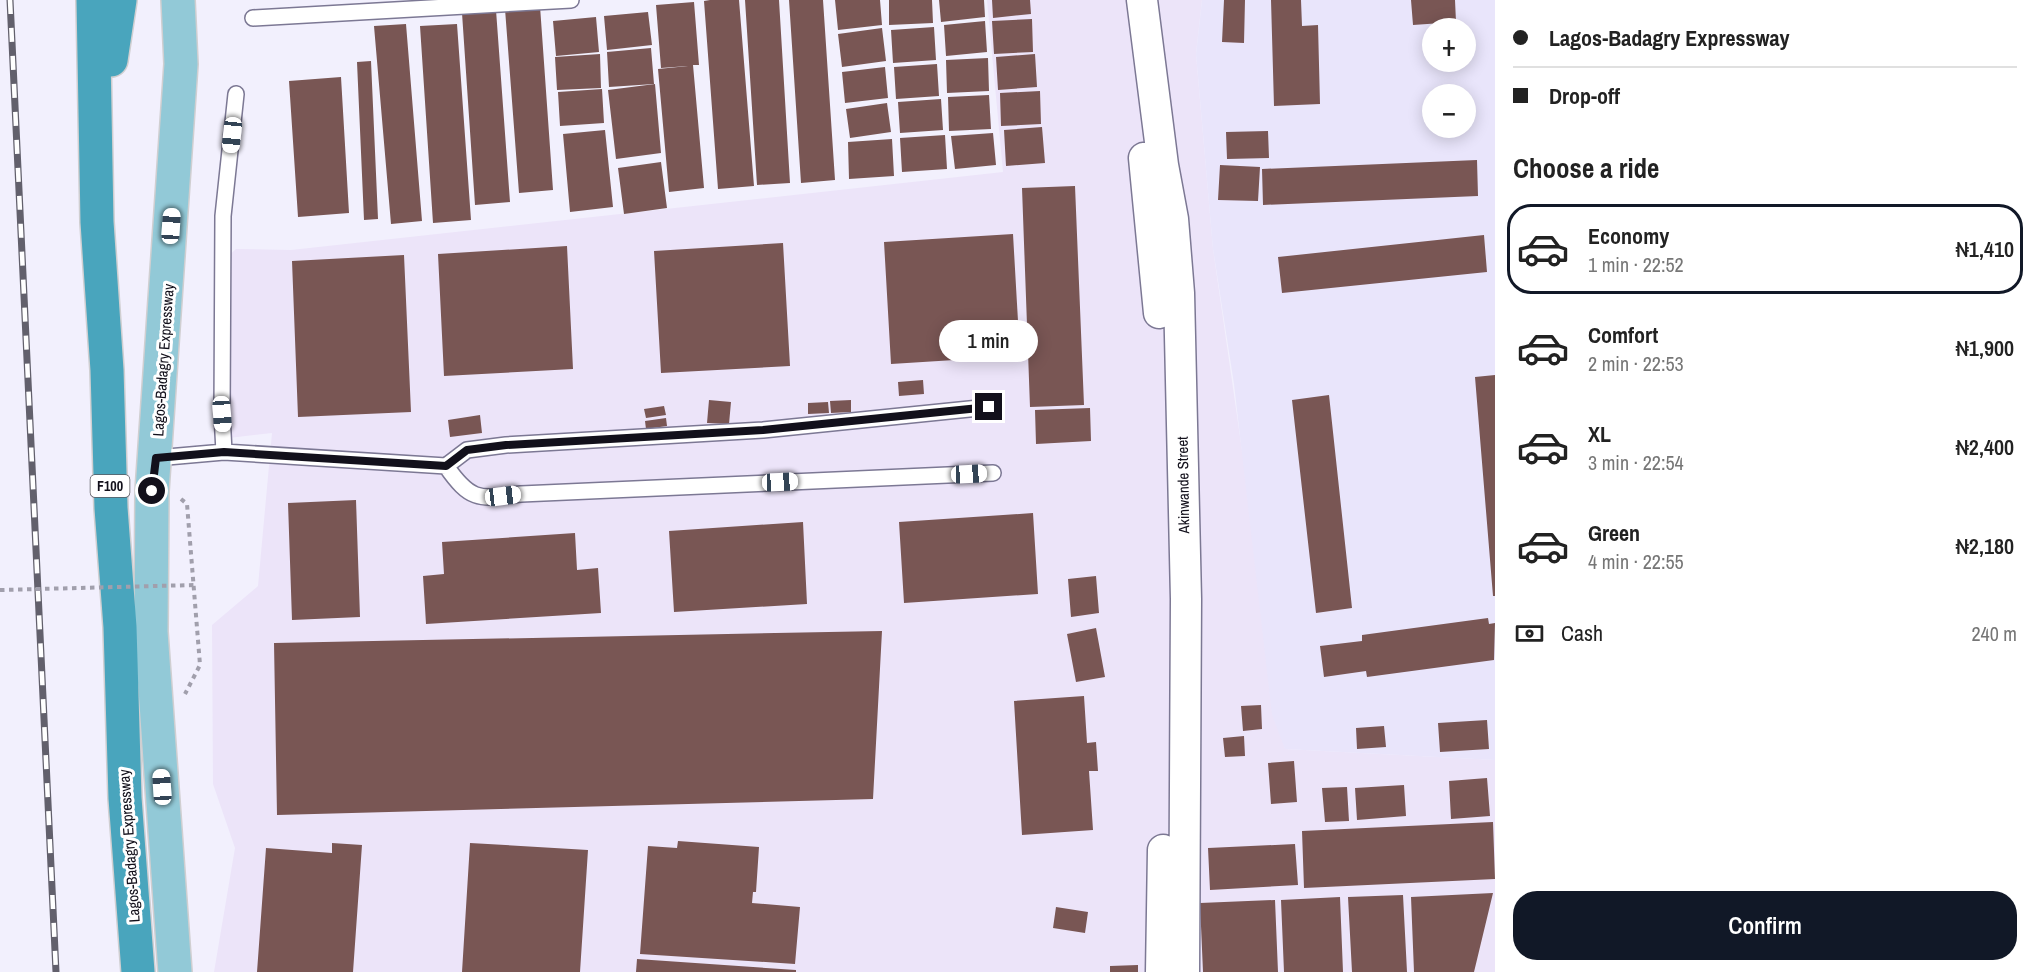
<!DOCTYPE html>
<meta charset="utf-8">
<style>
body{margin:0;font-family:"Archivo Narrow",sans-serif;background:#f2f2f2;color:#222;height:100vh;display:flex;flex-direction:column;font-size:22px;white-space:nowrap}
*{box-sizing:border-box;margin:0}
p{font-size:20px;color:#767676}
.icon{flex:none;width:33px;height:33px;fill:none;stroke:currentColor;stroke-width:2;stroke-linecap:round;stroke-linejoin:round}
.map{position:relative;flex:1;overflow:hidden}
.side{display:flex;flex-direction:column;background:#fff;width:540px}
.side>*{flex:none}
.hud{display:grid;align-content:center;height:132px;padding:0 18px;background:#fff}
.tools{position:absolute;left:1422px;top:18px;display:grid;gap:12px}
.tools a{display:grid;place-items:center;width:54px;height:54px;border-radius:50%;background:#fff;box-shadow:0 3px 15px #0003;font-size:30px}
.end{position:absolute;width:27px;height:27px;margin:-14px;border:8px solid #12101b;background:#fff;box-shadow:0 0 0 3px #fff}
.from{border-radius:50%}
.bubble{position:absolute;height:42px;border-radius:21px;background:#fff;box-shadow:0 3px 15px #0003;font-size:20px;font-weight:600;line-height:42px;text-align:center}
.car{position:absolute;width:18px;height:36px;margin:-18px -9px;border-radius:8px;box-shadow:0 0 4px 2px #0007;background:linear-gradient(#fff 24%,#345 0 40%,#fff 0 76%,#345 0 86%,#fff 0)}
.hud b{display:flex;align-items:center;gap:21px;height:57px;font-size:22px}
.hud b+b{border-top:2px solid #e0e0e0}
.hud i{width:15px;height:15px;background:#222}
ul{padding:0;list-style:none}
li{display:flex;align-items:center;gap:18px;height:90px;margin:0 12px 9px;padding:0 6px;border:3px solid transparent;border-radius:24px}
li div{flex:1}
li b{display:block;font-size:22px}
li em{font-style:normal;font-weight:600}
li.on{border-color:#111827}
li>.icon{width:54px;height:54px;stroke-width:1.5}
h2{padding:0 18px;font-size:27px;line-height:72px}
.pay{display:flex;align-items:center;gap:15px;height:66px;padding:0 18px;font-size:22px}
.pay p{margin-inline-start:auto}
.cta{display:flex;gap:12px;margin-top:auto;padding:12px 18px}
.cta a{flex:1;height:69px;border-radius:24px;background:#111827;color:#fff;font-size:24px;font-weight:600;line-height:69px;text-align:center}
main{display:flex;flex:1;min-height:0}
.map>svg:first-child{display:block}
</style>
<main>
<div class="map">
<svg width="1495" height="972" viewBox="0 0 1495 972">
<rect width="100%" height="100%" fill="#f2f0fd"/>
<path fill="#ece4f9" d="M 987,0 L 1202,0 L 1196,54 L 1213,249 L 1285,749 L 1495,760 L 1495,972 L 214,972 L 235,848 L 213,784 L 212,625 L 258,586 L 272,433 L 229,438 L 225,259 L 236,249 L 291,250 L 1003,172 Z"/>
<path fill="#e9e5fb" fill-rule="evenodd" d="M 1202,0 L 1495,0 L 1495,760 L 1285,749 L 1272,715 L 1234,384 L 1213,249 L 1196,54 ZM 1432,28 L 1466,28 L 1466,62 L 1432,62 ZM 1432,94 L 1466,94 L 1466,128 L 1432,128 Z"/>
<path fill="#795654" d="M 710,0 L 739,0 L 754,186 L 718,189 L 704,1 Z
M 745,0 L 779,0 L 790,183 L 757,185 Z
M 789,0 L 823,0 L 835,180 L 801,183 Z
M 835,0 L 880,0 L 882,25 L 838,30 Z
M 889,0 L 932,0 L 933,23 L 889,25 Z
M 939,0 L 984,0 L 985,17 L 941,22 Z
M 992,0 L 1030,0 L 1031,14 L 993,18 Z
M 1224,0 L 1245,0 L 1244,43 L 1222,42 Z
M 1271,0 L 1301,0 L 1302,26 L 1318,25 L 1320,104 L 1274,106 Z
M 1411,0 L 1455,0 L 1456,22 L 1413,25 Z
M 694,2 L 699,65 L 693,65 L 704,188 L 669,192 L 658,69 L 688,66 L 661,68 L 656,5 Z
M 540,6 L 553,190 L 519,193 L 505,9 Z
M 496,10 L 510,202 L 475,205 L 462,13 Z
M 648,12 L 652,45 L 607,50 L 604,16 Z
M 596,17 L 599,52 L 556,56 L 553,21 Z
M 1032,19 L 1033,52 L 994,54 L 992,21 Z
M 985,21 L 987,52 L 946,56 L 944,25 Z
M 406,24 L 422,221 L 391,224 L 374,26 Z
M 457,24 L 471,220 L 433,223 L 420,26 Z
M 934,27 L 936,60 L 893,63 L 891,30 Z
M 882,28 L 886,61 L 842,67 L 838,34 Z
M 651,48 L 654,84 L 609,87 L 607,52 Z
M 600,54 L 601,88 L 557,90 L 555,57 Z
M 1035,54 L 1037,87 L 998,90 L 996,57 Z
M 988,58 L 989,91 L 947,93 L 946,60 Z
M 371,61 L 378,219 L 364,220 L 357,62 Z
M 937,64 L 939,96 L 896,99 L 894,67 Z
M 885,67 L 888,98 L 845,103 L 842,72 Z
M 341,77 L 349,213 L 298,217 L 289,81 Z
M 655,84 L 661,153 L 616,159 L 608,90 Z
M 602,89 L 604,123 L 560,126 L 558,92 Z
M 1040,91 L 1041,124 L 1001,126 L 1000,93 Z
M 989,95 L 991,129 L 949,131 L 948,97 Z
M 941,99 L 943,130 L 900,133 L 898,102 Z
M 887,103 L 891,132 L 850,138 L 846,109 Z
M 1042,127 L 1045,163 L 1006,166 L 1004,130 Z
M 605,130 L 613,207 L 570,212 L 563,134 Z
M 1268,131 L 1269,158 L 1227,159 L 1226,132 Z
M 993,133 L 996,165 L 955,169 L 951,136 Z
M 945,135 L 947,169 L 902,172 L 900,138 Z
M 892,139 L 894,176 L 849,179 L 848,142 Z
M 1477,160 L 1478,196 L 1263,205 L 1262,169 Z
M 661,162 L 667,208 L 624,214 L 618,168 Z
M 1220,165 L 1260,167 L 1258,201 L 1218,200 Z
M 1075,186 L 1084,405 L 1030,407 L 1022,188 Z
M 1013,234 L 1020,356 L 891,364 L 884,242 Z
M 1484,235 L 1487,272 L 1282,293 L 1278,257 Z
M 783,243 L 790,366 L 661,373 L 654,251 Z
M 567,246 L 573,369 L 444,376 L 438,254 Z
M 404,255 L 411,412 L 298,417 L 292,261 Z
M 1495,375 L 1495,596 L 1493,596 L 1475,377 Z
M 923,380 L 924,394 L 899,396 L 898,382 Z
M 1329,395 L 1352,608 L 1316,613 L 1292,400 Z
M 709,400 L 731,402 L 729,424 L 707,423 Z
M 851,400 L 851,412 L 831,413 L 830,401 Z
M 828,402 L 829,413 L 808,414 L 808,403 Z
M 664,406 L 666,415 L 646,418 L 644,409 Z
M 1090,408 L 1091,441 L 1036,444 L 1035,410 Z
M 480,415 L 482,433 L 450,437 L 448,420 Z
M 666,418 L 667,426 L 646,429 L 645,421 Z
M 356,500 L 360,617 L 292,620 L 288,503 Z
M 1033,513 L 1038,594 L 904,603 L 899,522 Z
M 803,522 L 807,604 L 674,612 L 669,531 Z
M 575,533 L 577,570 L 598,568 L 601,613 L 426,624 L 423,576 L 444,574 L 442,542 Z
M 1096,576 L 1099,613 L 1071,617 L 1068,579 Z
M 1488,618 L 1489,624 L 1495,623 L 1494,660 L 1367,677 L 1366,671 L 1324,677 L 1320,646 L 1362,641 L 1362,635 Z
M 1096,628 L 1105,677 L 1076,682 L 1067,634 Z
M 882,631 L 873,799 L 277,815 L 274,643 Z
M 1084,696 L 1087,743 L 1096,742 L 1098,771 L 1089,771 L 1093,830 L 1022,835 L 1014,701 Z
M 1261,705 L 1262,729 L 1243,731 L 1241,706 Z
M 1487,720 L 1489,749 L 1440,752 L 1438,723 Z
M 1384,726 L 1386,747 L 1357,749 L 1356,728 Z
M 1244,736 L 1245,756 L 1225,757 L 1223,738 Z
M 1294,761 L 1297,802 L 1271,804 L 1268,763 Z
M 1487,778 L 1490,816 L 1451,819 L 1449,781 Z
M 1404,785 L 1406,816 L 1357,820 L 1355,788 Z
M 1347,787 L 1349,821 L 1325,822 L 1322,788 Z
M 1493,822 L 1495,879 L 1304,888 L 1302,831 Z
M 678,841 L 759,847 L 756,892 L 753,892 L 752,903 L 800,907 L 795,964 L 640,954 L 648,846 L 677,848 Z
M 332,843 L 362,845 L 353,972 L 257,972 L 266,848 L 332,853 Z
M 470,843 L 588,850 L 580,972 L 462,972 Z
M 1295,844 L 1298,885 L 1210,890 L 1208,848 Z
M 1493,893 L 1474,972 L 1414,972 L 1411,897 Z
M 1403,895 L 1407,972 L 1352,972 L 1348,897 Z
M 1340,897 L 1343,972 L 1284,972 L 1281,900 Z
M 1275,900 L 1278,972 L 1203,972 L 1200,903 Z
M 1056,907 L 1088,912 L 1085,933 L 1053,928 Z
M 637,959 L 796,970 L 796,972 L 636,972 Z
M 1138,965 L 1138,972 L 1110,972 L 1110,966 Z"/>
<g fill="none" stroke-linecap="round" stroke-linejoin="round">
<g stroke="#7c7894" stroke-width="18">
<path id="service" d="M 253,18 L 571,0
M 224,452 L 446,466 L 467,450 L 506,445 L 763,430 L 989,407
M 156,458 L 224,452 L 222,414 L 223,216 L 236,94
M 446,466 C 471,502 479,499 521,494 L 993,473"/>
</g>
<g stroke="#7c7894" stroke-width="33">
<path id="minor" d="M 1142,0 L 1163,165 L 1173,219 L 1179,293 L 1186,599 L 1184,972
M 1144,158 L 1159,313
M 1161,972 L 1163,850"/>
</g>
<g stroke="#d0cfd1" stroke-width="36">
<path id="primary" d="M 175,972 L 151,632 L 152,491 L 181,64 L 178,0"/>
</g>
<g stroke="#d0cfd1" stroke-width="36">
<path id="motorway" d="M 93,0 L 97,222 L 107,370 L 111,508 L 120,627 L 125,798 L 138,972
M 111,60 L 120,0"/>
</g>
<path stroke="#a19fac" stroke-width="4" stroke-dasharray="4.5 4.5" stroke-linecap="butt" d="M 181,499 L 187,504 L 200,665 L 185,694"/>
<use href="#service" stroke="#fff" stroke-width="15"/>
<use href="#minor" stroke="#fff" stroke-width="30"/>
<use href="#primary" stroke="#92c9d7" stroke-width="33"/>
<use href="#motorway" stroke="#49a5bd" stroke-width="33"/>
<g stroke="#62606c" stroke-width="7">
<path id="rail" d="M 10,0 L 56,972"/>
</g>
<use href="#rail" stroke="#fff" stroke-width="4.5" stroke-dasharray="14" stroke-linecap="butt"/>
<path stroke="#a19fac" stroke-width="4" stroke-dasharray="4.5 4.5" stroke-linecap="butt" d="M 0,590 L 195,585"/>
</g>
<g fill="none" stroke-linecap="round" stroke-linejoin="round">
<path stroke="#12101b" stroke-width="8" d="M 152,491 L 156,458 L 224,452 L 446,466 L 467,450 L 506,445 L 763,430 L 989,407"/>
</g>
<g text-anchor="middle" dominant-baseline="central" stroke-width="6" stroke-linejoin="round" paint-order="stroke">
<rect fill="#fff" stroke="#59585f" stroke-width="1.5" x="90.5" y="475" width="39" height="22" rx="4.5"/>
<g font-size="14" font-weight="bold" fill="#12101b">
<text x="110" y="486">F100</text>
</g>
<g font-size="15" fill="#12101b" stroke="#fff">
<text transform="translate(163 360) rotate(-86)">Lagos-Badagry Expressway</text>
<text transform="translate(1183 485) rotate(-91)">Akinwande Street</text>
<text transform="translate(129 846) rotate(-94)">Lagos-Badagry Expressway</text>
</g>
</g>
</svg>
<div class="tools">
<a>+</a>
<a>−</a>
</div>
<i class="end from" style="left:152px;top:491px"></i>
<i class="end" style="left:989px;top:407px"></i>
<div class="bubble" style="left:939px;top:320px;width:99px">1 min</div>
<i class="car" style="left:232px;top:135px;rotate:186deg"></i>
<i class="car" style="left:171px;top:226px;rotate:4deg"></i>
<i class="car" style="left:222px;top:414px;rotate:176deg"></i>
<i class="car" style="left:969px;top:474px;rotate:87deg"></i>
<i class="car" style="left:780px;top:482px;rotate:87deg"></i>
<i class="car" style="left:503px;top:496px;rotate:83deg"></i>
<i class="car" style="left:162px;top:787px;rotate:356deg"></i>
</div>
<section class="side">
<div class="hud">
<b><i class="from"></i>Lagos-Badagry Expressway</b>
<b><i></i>Drop-off</b>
</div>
<h2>Choose a ride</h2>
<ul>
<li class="on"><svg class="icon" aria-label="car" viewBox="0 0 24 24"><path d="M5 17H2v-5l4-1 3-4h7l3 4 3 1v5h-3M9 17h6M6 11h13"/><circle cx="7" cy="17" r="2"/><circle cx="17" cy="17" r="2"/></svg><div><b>Economy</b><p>1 min · 22:52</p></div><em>₦1,410</em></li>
<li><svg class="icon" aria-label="car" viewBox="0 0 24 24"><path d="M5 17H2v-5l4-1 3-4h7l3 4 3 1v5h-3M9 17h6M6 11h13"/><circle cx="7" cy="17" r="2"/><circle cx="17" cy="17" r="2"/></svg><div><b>Comfort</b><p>2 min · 22:53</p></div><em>₦1,900</em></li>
<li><svg class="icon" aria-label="car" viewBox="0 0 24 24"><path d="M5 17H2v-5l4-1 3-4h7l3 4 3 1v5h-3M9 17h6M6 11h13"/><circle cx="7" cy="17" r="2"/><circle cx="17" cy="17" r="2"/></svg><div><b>XL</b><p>3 min · 22:54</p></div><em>₦2,400</em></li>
<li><svg class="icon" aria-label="car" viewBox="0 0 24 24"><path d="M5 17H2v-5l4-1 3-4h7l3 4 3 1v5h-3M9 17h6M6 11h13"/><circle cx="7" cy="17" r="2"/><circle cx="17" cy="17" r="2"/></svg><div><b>Green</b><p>4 min · 22:55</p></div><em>₦2,180</em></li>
</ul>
<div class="pay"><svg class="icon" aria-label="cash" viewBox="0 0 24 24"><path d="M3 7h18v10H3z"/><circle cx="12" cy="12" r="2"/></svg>Cash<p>240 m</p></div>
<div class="cta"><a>Confirm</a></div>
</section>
</main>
